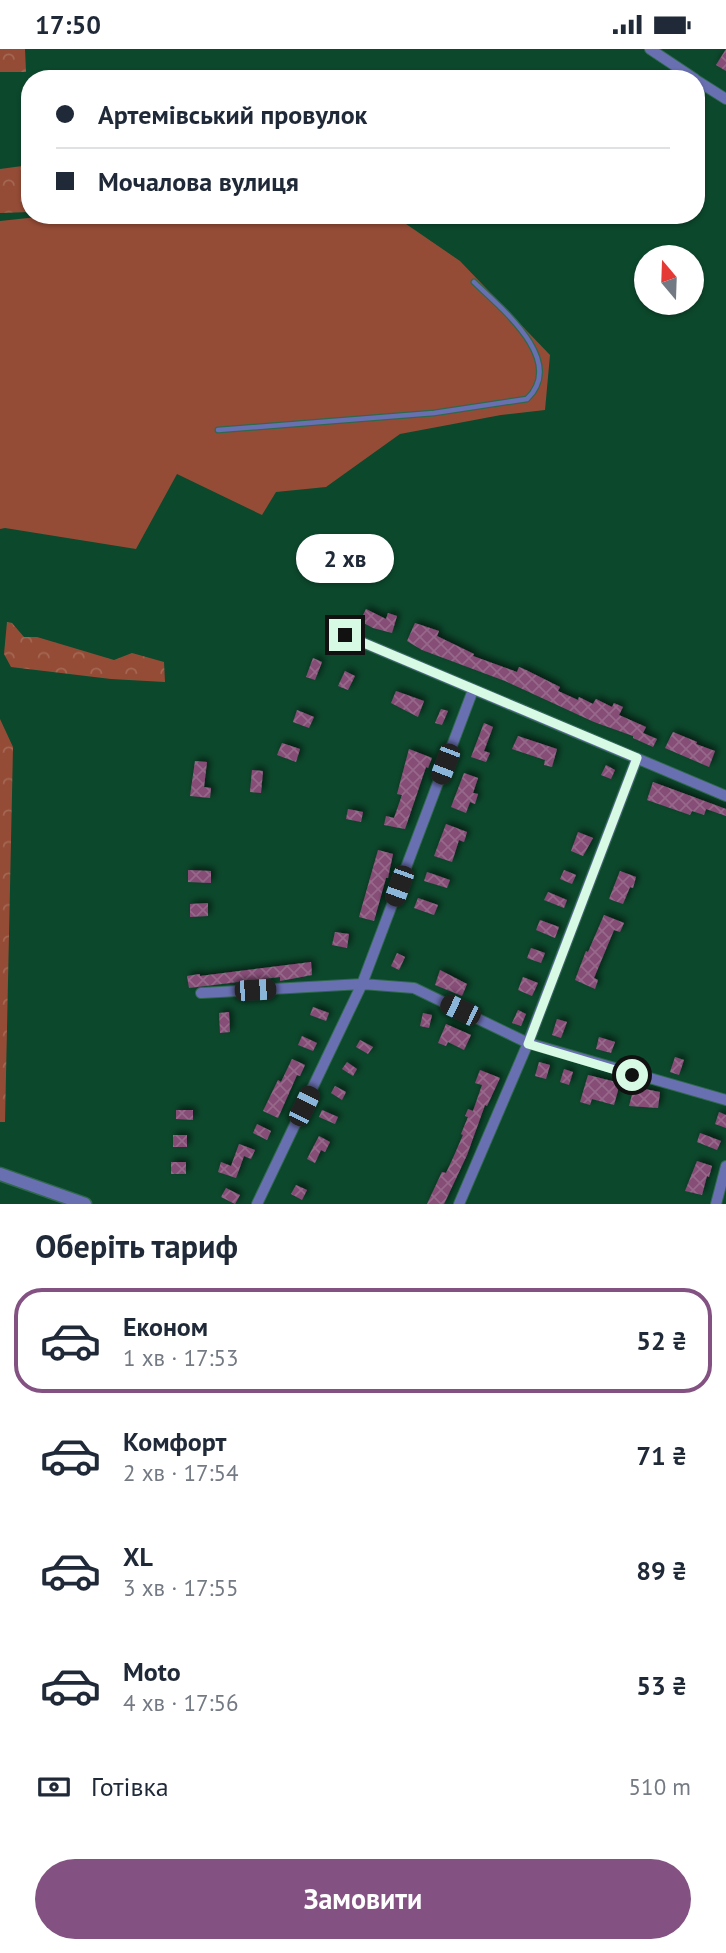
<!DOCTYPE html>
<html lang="uk">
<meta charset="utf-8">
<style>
body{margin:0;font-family:"PT Sans",sans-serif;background:#f6f6f7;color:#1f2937;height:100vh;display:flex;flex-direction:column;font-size:26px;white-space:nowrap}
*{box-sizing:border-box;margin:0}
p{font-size:23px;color:#747a83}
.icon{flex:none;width:38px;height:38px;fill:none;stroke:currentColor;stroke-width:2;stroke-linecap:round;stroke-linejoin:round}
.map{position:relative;height:1155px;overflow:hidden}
.drawer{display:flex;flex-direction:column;background:#fff;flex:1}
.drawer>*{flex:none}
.hud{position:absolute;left:21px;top:21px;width:684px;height:154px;border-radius:28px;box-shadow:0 2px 5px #0004;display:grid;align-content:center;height:154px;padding:0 35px;background:#fff}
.needle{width:46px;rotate:341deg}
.tools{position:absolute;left:634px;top:196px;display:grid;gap:14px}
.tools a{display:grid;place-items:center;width:70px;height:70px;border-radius:50%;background:#fff;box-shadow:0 2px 5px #0004;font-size:35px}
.end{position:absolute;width:32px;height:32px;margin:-16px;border:9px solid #d6fae4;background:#111;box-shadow:0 0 0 4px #111}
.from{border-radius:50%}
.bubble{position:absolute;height:49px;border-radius:24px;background:#fff;box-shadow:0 2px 5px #0004;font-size:23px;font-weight:700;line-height:49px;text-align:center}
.car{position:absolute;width:21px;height:42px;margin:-21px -10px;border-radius:9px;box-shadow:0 0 5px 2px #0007;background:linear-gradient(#222 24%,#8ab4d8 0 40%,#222 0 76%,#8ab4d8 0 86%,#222 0)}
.hud b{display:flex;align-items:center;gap:24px;height:66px;font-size:26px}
.hud b+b{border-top:2px solid #e0e1e3}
.hud i{width:18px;height:18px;background:#1f2937}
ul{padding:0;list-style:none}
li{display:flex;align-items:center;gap:21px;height:105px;margin:0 14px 10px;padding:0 21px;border:4px solid transparent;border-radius:28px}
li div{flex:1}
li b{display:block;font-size:26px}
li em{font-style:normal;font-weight:700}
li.selected{border-color:#835283}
li>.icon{width:63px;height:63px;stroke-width:1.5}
h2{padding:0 35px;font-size:32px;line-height:84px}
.pay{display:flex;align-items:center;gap:18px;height:77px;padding:0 35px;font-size:26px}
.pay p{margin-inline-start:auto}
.cta{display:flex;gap:14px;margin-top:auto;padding:14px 35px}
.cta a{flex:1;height:80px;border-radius:42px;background:#835283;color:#fff;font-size:28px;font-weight:700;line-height:80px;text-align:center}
.status{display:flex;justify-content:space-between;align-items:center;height:49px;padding:0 35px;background:#fff;direction:ltr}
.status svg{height:19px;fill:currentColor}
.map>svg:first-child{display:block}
</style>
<div class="status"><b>17:50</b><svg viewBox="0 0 49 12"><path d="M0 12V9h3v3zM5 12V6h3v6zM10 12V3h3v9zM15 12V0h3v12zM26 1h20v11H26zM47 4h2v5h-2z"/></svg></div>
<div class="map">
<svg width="726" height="1155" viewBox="0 0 726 1155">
<defs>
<pattern id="forest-crowns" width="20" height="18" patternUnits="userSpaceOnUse" patternTransform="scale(1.75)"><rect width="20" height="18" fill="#954c36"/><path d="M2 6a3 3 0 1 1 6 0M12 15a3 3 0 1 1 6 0" fill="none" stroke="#a36753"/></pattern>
<pattern id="building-cross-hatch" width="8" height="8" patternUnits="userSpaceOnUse" patternTransform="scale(1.75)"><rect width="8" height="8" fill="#864d77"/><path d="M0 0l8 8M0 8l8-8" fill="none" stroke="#96688a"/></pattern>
<filter id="shadow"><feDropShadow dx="3" dy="-3" stdDeviation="3.5" flood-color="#0009"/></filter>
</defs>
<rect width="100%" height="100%" fill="#0c482c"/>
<path fill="#954c36" d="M 56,166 L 393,166 L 460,212 L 550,306 L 545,361 L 501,366 L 400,385 L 326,438 L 276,443 L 262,466 L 177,425 L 136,500 L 5,479 L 0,480 L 0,172 Z"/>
<path fill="url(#forest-crowns)" d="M 0,0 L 25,0 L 26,23 L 0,23 Z
M 30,116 L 30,163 L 0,164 L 0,120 Z
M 7,573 L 12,574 L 24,588 L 37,588 L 114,611 L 132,604 L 164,613 L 165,633 L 111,630 L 11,618 L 4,605 Z
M 0,670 L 13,698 L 5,1073 L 0,1073 Z"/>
<path fill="url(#building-cross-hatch)" filter="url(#shadow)" d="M 726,0 L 726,22 L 716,16 Z
M 366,560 L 386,570 L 388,564 L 397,567 L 392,584 L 373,579 L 360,572 Z
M 415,574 L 439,582 L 437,587 L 474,605 L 473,607 L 517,623 L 519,618 L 526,621 L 560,638 L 558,642 L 578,651 L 579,648 L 593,655 L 596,650 L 612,658 L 614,654 L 623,658 L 619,666 L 646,678 L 643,684 L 657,690 L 653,698 L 633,689 L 633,687 L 594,673 L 505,632 L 422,601 L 407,592 Z
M 313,609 L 322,613 L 315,631 L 306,628 Z
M 345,622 L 355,627 L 348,641 L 338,637 Z
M 396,642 L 424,652 L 418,668 L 391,654 Z
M 441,660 L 448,662 L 442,676 L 435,674 Z
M 297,661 L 314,668 L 309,679 L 293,673 Z
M 484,674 L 493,678 L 484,702 L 490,704 L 486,713 L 471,708 Z
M 673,683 L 697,693 L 696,695 L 715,702 L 709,718 L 665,699 Z
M 518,687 L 557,700 L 552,718 L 544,716 L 545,711 L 512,700 Z
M 282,694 L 300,700 L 296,713 L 277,706 Z
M 409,700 L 432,709 L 428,719 L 426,718 L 405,780 L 384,776 L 386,767 L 394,769 L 402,746 L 397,745 Z
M 195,712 L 207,713 L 204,738 L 211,739 L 210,749 L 190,747 Z
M 606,716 L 615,721 L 611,730 L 601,726 Z
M 252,721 L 263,722 L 261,744 L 250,743 Z
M 464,724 L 478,729 L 473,744 L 478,745 L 475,755 L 470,753 L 466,764 L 451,758 Z
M 653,733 L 726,760 L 726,767 L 706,760 L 704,766 L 692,762 L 690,766 L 647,751 Z
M 348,760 L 363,763 L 361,773 L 346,770 Z
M 446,775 L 467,783 L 464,793 L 459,791 L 452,813 L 434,807 Z
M 578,783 L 593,789 L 583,807 L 571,802 Z
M 378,801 L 393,805 L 388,829 L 386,829 L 374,872 L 359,868 Z
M 188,821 L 211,822 L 211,834 L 188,833 Z
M 564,821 L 576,826 L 572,835 L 560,830 Z
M 620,822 L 636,828 L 633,839 L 630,838 L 623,855 L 609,850 Z
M 427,823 L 450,831 L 447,839 L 424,832 Z
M 548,843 L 567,851 L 564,859 L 544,851 Z
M 418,849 L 438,856 L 434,866 L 414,859 Z
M 208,854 L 208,867 L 190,868 L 190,855 Z
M 604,866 L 624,874 L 620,883 L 614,881 L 594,929 L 598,931 L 595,940 L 575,931 L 586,902 L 588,903 Z
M 540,871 L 559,878 L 555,889 L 536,881 Z
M 335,883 L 349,885 L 347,899 L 332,896 Z
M 531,899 L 545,904 L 541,914 L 527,909 Z
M 397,904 L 405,908 L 399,921 L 391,917 Z
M 311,913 L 312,926 L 280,932 L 280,928 L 189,939 L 187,927 L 200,925 L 200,927 Z
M 440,921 L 467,935 L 462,947 L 435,936 Z
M 523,928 L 538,934 L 532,947 L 518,941 Z
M 313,958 L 329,964 L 326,972 L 310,966 Z
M 518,961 L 526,965 L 521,977 L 512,974 Z
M 229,963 L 230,983 L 220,984 L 219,964 Z
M 423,964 L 432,966 L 429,979 L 420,977 Z
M 557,970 L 567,973 L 561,989 L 552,986 Z
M 446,975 L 471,986 L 464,1001 L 448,993 L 446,997 L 438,994 Z
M 302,987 L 317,994 L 313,1002 L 298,996 Z
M 599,988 L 615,993 L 611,1004 L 596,1000 Z
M 360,991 L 373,998 L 368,1005 L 356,998 Z
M 675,1008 L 684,1011 L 679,1026 L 670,1023 Z
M 292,1010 L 305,1016 L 300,1027 L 297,1026 L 278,1069 L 263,1062 L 278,1031 L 281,1033 Z
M 347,1013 L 357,1020 L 353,1027 L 342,1020 Z
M 539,1013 L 550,1016 L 546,1030 L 535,1027 Z
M 564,1020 L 573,1023 L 569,1036 L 560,1033 Z
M 480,1021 L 500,1029 L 487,1057 L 485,1056 L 467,1106 L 444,1155 L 427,1155 L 442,1123 L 446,1124 L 453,1109 L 463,1086 L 461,1085 L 468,1068 L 465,1067 L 468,1060 L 473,1062 L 482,1036 L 475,1034 Z
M 588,1026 L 620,1034 L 614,1056 L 592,1050 L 590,1056 L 580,1053 Z
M 335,1037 L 346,1043 L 342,1051 L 331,1044 Z
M 634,1038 L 660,1043 L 658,1059 L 629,1057 Z
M 176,1061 L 193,1061 L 193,1071 L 176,1070 Z
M 322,1061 L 338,1068 L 335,1075 L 319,1068 Z
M 719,1063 L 726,1066 L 726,1079 L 715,1075 Z
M 257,1075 L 271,1082 L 267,1091 L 253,1084 Z
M 700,1084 L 721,1092 L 717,1101 L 697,1093 Z
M 173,1086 L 187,1086 L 187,1098 L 173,1098 Z
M 319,1087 L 330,1093 L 325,1103 L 321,1101 L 315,1114 L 307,1110 Z
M 239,1095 L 255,1101 L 251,1110 L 244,1107 L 236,1129 L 218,1123 L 221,1113 L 231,1117 Z
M 697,1112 L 712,1117 L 709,1128 L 707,1127 L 702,1146 L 685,1142 Z
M 171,1113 L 186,1113 L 186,1125 L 171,1125 Z
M 296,1136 L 307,1141 L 302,1151 L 291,1145 Z
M 226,1139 L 240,1146 L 235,1155 L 221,1148 Z"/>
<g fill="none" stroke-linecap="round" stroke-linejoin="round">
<g stroke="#30684d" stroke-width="7">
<path id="service" d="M 218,381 L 434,364 L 527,350 C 567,312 501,259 474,233"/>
</g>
<g stroke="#30684d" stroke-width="12">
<path id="minor" d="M 650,0 L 695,30
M 696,31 L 726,50
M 345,586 L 726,747
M 201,944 L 362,935 L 414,939 L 528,994 L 726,1051
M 257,1155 L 362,935 L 473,641
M 459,1155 L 528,994 L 637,709
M 716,1155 L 726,1117"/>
</g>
<g stroke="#30684d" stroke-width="15">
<path id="tertiary" d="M 0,1125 L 85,1155"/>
</g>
<use href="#service" stroke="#6970b2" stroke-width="4.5"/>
<use href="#minor" stroke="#6970b2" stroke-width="10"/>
<use href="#tertiary" stroke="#6970b2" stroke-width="12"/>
</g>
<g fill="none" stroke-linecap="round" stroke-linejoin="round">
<path stroke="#d6fae4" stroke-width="9" d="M 345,586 L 637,709 L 528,995 L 632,1026"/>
</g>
</svg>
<div class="tools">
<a><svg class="needle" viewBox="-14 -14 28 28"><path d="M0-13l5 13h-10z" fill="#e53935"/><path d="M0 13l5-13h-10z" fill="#747a83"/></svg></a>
</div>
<i class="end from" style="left:632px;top:1026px"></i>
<i class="end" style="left:345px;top:586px"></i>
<div class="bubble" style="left:296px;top:485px;width:98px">2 хв</div>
<i class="car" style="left:445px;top:715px;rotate:201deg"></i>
<i class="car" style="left:399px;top:837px;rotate:200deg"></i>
<i class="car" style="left:255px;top:941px;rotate:87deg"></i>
<i class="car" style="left:460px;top:961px;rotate:296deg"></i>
<i class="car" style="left:304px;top:1057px;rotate:26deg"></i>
<div class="hud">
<b><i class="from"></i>Артемівський провулок</b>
<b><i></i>Мочалова вулиця</b>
</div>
</div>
<section class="drawer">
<h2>Оберіть тариф</h2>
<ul>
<li class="selected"><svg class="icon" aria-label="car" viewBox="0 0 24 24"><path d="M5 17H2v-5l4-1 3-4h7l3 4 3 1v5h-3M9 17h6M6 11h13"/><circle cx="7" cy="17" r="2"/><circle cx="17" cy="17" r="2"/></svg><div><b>Економ</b><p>1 хв · 17:53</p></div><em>52 ₴</em></li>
<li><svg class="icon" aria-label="car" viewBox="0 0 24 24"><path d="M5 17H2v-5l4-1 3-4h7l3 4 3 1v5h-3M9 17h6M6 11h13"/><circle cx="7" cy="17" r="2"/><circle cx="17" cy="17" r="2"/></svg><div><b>Комфорт</b><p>2 хв · 17:54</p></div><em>71 ₴</em></li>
<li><svg class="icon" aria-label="car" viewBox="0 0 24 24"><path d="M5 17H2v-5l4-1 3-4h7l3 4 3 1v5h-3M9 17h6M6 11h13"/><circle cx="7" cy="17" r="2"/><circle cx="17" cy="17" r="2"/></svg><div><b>XL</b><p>3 хв · 17:55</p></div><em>89 ₴</em></li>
<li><svg class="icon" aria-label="car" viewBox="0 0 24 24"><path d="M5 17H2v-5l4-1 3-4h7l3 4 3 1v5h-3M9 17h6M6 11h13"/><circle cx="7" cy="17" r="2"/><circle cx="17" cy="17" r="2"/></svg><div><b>Moto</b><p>4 хв · 17:56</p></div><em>53 ₴</em></li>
</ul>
<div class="pay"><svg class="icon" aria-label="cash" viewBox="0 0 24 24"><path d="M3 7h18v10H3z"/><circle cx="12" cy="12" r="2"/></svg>Готівка<p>510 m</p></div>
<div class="cta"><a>Замовити</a></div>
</section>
